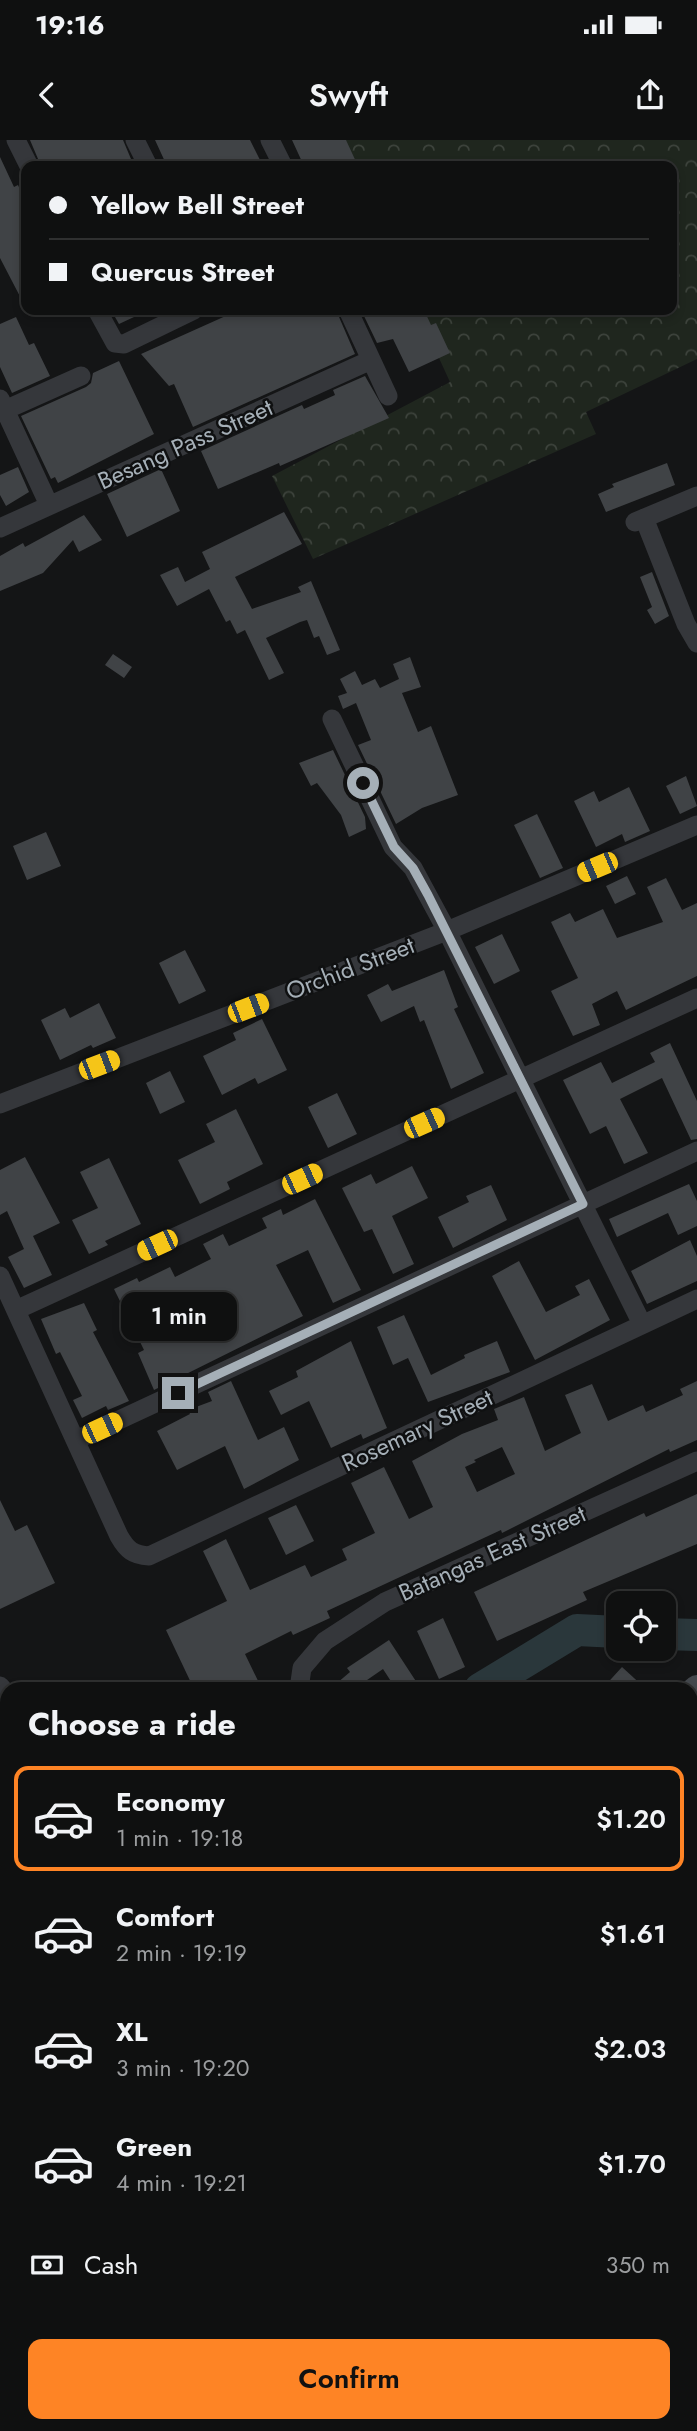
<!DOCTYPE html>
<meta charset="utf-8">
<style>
body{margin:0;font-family:Jost,sans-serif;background:#1d1e1e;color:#f1f3f6;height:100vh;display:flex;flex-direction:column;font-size:26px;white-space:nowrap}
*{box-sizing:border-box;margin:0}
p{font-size:23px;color:#9b9d9f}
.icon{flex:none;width:38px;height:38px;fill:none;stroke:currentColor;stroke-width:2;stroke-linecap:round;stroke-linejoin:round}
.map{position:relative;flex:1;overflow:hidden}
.details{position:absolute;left:0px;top:1542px;width:698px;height:751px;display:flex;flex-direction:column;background:#0f1010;border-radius:21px 21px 0 0;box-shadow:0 4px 10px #0003,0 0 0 2px #2f3030}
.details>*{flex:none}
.banner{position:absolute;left:21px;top:21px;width:656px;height:154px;border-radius:14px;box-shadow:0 4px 10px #0003,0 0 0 2px #2f3030;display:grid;align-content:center;height:154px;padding:0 28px;background:#0f1010}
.fabs{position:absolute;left:606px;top:1451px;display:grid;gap:14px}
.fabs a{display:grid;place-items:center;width:70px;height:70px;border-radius:14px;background:#0f1010;box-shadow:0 4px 10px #0003,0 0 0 2px #2f3030;font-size:35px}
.end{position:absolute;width:32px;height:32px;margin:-16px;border:9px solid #a5afb7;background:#111;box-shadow:0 0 0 4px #111}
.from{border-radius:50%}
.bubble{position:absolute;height:49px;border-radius:14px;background:#0f1010;box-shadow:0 4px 10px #0003,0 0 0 2px #2f3030;font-size:23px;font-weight:600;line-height:49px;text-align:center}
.car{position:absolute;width:21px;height:42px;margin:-21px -10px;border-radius:9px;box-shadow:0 0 5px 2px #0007;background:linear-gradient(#f5c518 24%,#345 0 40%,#f5c518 0 76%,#345 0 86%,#f5c518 0)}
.banner b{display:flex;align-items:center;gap:24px;height:66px;font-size:26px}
.banner b+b{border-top:2px solid #2f3030}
.banner i{width:18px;height:18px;background:#f1f3f6}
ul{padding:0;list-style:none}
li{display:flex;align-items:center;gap:21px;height:105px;margin:0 14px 10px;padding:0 14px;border:4px solid transparent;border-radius:14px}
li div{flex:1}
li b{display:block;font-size:26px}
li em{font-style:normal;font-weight:600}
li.on{border-color:#fe8425}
li>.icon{width:63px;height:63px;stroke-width:1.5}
h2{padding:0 28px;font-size:32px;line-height:84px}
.pay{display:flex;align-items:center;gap:18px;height:77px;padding:0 28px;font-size:26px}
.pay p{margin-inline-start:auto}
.cta{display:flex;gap:14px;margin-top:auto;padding:14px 28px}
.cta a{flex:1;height:80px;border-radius:14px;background:#fe8425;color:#111;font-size:28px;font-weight:600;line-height:80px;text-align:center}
.status{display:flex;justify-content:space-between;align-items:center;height:49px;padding:0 35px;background:#0f1010;direction:ltr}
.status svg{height:19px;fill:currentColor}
header{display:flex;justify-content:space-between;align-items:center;height:91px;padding:0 28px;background:#0f1010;font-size:32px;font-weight:600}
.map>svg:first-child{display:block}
</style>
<div class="status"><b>19:16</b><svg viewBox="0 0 49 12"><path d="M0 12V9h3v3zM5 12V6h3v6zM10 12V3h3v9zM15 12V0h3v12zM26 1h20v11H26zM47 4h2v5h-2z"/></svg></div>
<header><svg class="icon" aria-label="back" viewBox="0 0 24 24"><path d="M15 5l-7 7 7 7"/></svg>Swyft<svg class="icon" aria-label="share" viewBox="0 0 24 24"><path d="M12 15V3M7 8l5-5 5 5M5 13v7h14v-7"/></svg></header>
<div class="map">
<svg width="697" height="2291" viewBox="0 0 697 2291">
<defs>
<pattern id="grass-dots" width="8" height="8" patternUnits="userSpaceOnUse" patternTransform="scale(1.75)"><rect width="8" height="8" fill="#1f261e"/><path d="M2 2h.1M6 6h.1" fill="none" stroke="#3d433c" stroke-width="1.8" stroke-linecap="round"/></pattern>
<pattern id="forest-crowns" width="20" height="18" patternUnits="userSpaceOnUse" patternTransform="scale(1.75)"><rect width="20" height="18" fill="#1f261e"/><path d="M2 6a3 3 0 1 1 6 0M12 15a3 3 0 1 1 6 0" fill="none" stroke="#3d433c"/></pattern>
</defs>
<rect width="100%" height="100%" fill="#141516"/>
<path fill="url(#grass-dots)" d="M 7,2093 L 7,2286 L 136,2286 L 139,2291 L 0,2291 L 0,2094 Z"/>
<path fill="url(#forest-crowns)" d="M 336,0 L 697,0 L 697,219 L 586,272 L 596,294 L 313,419 L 272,336 L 450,242 L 417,170 L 672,170 L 672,26 L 348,26 Z
M 486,2286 L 536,2286 L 539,2291 L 489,2291 Z"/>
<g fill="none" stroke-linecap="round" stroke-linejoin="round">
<path stroke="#2a373b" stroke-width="32" d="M 663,1494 L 697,1495
M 480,1549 L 577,1490 L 618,1492
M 0,1669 L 7,1672"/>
</g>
<path fill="#404346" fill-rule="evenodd" d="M 30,0 L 123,0 L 131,19 L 114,26 L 41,26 Z
M 155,0 L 250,0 L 263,26 L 167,26 Z
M 292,0 L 346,0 L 358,26 L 304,26 Z
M 0,17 L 14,47 L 18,45 L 26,63 L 26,168 L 0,118 Z
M 111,170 L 149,170 L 119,184 Z
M 239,170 L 336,170 L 355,214 L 193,287 L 174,244 L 169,246 L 141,214 Z
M 378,170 L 424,170 L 431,185 L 436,183 L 450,213 L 409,232 L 393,199 L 377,203 L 364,176 Z
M 16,177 L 29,205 L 34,203 L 50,236 L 12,253 L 0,227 L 0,184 Z
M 119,221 L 154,294 L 58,343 L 55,337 L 51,339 L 21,276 L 86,247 L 91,243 L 93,233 Z
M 365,236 L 389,278 L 280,326 L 279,323 L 218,349 L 201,311 L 302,265 L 304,269 L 335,255 L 333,250 Z
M 667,323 L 675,345 L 606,372 L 598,354 L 614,347 L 612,344 Z
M 18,327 L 29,352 L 6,366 L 0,355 L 0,335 Z
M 161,329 L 180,371 L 127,397 L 107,354 Z
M 284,372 L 302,404 L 235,437 L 252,469 L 301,452 L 298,447 L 311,441 L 340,510 L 327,515 L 319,496 L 314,498 L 307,480 L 300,482 L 266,498 L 284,533 L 269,540 L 245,490 L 237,494 L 230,480 L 226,482 L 209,449 L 177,466 L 160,435 L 178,427 L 185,442 L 210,429 L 202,412 Z
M 84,375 L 102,400 L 79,412 L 73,400 L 43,433 L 0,451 L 0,416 L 23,403 L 25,407 Z
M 652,432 L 669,476 L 655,484 L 647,470 L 652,467 L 640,437 Z
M 113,514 L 132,527 L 124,538 L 105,525 Z
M 410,517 L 421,547 L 402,553 L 418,592 L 431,586 L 458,655 L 422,668 L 396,684 L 358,605 L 371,600 L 356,563 L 343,569 L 338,556 L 347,553 L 340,539 L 355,531 L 362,545 L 375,539 L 380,548 L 399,539 L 393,524 Z
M 333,610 L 365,677 L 366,689 L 349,697 L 341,675 L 317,643 L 311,646 L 299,623 Z
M 686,636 L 697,666 L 680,674 L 666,646 Z
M 629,647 L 650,691 L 625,702 L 622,694 L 596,707 L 574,661 L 594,651 L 599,662 Z
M 537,674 L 563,728 L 540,738 L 514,685 Z
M 46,692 L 61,726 L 27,740 L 13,706 Z
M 627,736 L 636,754 L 615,764 L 606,746 Z
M 666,738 L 682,770 L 697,763 L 697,836 L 626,870 L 617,851 L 592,864 L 600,885 L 573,896 L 551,851 L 578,838 L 551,782 L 570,773 L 575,782 L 603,769 L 617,798 L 663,782 L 647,747 Z
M 502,794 L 520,831 L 494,844 L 475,807 Z
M 185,810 L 206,851 L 179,864 L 159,823 Z
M 444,830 L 458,867 L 454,869 L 484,933 L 451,949 L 424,880 L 420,882 L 414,866 L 381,882 L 367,855 L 388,844 L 392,851 Z
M 99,863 L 116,898 L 93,908 L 91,905 L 60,920 L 41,880 L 65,868 L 70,878 Z
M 262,879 L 287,930 L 258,944 L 255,938 L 222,955 L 203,916 L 236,900 L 233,893 Z
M 670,903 L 697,961 L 697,999 L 691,1000 L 662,938 L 620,959 L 648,1013 L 624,1024 L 606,986 L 590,994 L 563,940 L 601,922 L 612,943 L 655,922 L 650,913 Z
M 170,931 L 185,962 L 160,974 L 146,943 Z
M 337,953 L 357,994 L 328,1008 L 308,967 Z
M 236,969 L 263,1024 L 227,1042 L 230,1049 L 200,1064 L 178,1020 L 215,1002 L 206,984 Z
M 25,1017 L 60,1083 L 33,1096 L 52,1135 L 24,1148 L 8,1117 L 24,1109 L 7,1071 L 0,1075 L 0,1030 Z
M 109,1018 L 141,1084 L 105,1101 L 108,1105 L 89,1114 L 72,1080 L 98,1068 L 80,1032 Z
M 412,1026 L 428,1058 L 392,1076 L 414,1124 L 393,1134 L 372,1089 L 364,1092 L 342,1048 L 371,1034 L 376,1044 Z
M 689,1044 L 697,1061 L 697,1086 L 678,1095 L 668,1073 L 617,1097 L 609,1079 Z
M 491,1045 L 507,1080 L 453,1108 L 438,1077 L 469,1062 L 466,1056 Z
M 315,1059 L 361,1150 L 333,1163 L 308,1110 L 276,1125 L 303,1176 L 154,1250 L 138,1213 L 144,1210 L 114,1149 L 137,1138 L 139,1142 L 170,1127 L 175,1137 L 211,1119 L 203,1104 L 223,1094 L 229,1106 L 267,1088 L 262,1078 L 281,1069 L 283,1075 Z
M 690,1100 L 697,1116 L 697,1141 L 647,1164 L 631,1131 Z
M 519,1121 L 546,1172 L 580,1155 L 575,1146 L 589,1139 L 610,1180 L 535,1220 L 492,1136 Z
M 84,1163 L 97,1190 L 93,1192 L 129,1261 L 108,1270 L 106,1266 L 82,1278 L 73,1260 L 82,1256 L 60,1212 L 56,1214 L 41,1179 Z
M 404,1175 L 431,1235 L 465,1218 L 464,1215 L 497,1201 L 510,1232 L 428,1262 L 408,1218 L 393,1225 L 377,1187 Z
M 351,1201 L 387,1288 L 363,1299 L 361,1294 L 331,1308 L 309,1261 L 281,1275 L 269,1251 L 298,1237 L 296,1231 Z
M 231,1241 L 258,1300 L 284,1287 L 299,1320 L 244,1349 L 225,1306 L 177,1330 L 157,1291 L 190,1274 L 188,1270 L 212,1261 L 208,1252 Z
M 697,1241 L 697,1300 L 670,1312 L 669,1309 L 502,1393 L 501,1390 L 327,1471 L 330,1478 L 293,1495 L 291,1491 L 245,1514 L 262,1549 L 194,1549 L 166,1490 L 227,1461 L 203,1411 L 226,1399 L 250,1450 L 305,1425 L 311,1437 L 347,1420 L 342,1409 L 375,1393 L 351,1343 L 384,1327 L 409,1379 L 433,1367 L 412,1321 L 462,1294 L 498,1280 L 494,1269 L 524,1257 L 545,1311 L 581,1293 L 565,1255 L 592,1244 L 608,1281 L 643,1265 L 646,1272 L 683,1255 L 680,1249 ZM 502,1307 L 515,1334 L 477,1352 L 465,1327 L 476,1322 L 474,1320 Z
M 697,1354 L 697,1404 L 583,1452 L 587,1460 L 497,1501 L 474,1452 L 644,1373 L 646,1377 Z
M 0,1360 L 15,1391 L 27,1385 L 55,1443 L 0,1469 Z
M 296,1365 L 314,1401 L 286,1415 L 268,1378 Z
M 443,1478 L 465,1527 L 439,1539 L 417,1491 Z
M 389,1500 L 421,1549 L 396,1549 L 383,1529 L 354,1549 L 330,1549 L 350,1532 L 347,1528 Z
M 622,1527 L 646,1549 L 602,1549 Z"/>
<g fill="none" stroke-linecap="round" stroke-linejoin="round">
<path stroke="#35373b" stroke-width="19" d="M 16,0 L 29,26
M 135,0 L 148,26
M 270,0 L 283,26
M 97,170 L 115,203 L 124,204 L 194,170
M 348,170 L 388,256
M 0,259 L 49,365
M 5,270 L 81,236
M 644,378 L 686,484 L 697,503
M 635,382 L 697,356
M 0,388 L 371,220
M 332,579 L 393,707 L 413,728 L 447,791 L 642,1184
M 0,964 L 447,791 L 697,685
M 0,1136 L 119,1396 C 127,1410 133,1415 149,1416 L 697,1159
M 16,1170 L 697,858
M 76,1300 L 697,1011
M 0,1546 L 7,1554
M 299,1549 L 302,1528 L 325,1501 L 385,1462 L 697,1321
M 691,1818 L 697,1811
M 691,1983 L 697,1986
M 477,2286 L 480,2291
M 639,2286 L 641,2291"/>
<path stroke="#43474c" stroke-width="26" d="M 691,1553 L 697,1548
M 0,1988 L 7,2001
M 148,2286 L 151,2291"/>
</g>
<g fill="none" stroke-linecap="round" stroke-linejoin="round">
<path stroke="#a5afb7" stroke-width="9" d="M 178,1253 L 583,1064 L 428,755 L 413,728 L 394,707 L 363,643"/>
</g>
<g text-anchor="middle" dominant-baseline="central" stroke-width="5" stroke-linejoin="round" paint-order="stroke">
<g font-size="24" fill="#a5afb7" stroke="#0f1011">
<text transform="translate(185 304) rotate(-24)">Besang Pass Street</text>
<text transform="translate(350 828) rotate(-21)">Orchid Street</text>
<text transform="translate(417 1290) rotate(-25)">Rosemary Street</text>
<text transform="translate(492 1413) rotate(-24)">Batangas East Street</text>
</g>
</g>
</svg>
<div class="fabs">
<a><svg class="icon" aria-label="locate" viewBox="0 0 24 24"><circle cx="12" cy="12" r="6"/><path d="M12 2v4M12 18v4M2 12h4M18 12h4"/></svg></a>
</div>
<i class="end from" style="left:363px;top:643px"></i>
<i class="end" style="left:178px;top:1253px"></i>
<div class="bubble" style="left:121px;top:1152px;width:116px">1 min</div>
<i class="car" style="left:597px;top:727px;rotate:247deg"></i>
<i class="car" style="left:248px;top:868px;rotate:69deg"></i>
<i class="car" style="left:99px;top:925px;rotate:69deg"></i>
<i class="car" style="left:424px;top:983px;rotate:66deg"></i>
<i class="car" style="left:302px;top:1039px;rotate:65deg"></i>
<i class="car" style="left:157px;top:1105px;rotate:245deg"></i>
<i class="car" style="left:102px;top:1288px;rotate:65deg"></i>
<div class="banner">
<b><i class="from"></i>Yellow Bell Street</b>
<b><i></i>Quercus Street</b>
</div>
<section class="details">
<h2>Choose a ride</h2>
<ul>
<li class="on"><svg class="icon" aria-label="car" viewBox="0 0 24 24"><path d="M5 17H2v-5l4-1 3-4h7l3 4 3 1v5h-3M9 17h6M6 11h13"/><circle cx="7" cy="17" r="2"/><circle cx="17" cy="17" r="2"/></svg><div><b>Economy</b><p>1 min · 19:18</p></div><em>$1.20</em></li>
<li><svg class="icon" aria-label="car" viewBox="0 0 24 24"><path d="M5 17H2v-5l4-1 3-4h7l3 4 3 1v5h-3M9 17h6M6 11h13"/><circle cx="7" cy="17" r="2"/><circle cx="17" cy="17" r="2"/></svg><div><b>Comfort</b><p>2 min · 19:19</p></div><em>$1.61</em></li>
<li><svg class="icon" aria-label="car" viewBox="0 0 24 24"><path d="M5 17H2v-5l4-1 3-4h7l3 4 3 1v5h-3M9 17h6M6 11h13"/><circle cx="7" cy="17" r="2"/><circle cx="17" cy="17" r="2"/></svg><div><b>XL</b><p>3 min · 19:20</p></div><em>$2.03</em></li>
<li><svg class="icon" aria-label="car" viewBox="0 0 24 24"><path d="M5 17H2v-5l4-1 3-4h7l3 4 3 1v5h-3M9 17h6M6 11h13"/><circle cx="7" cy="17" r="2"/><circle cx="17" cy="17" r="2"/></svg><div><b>Green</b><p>4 min · 19:21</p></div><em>$1.70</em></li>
</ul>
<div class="pay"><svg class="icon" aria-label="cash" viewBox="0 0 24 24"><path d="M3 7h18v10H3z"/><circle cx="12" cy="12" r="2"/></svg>Cash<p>350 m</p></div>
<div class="cta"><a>Confirm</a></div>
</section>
</div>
